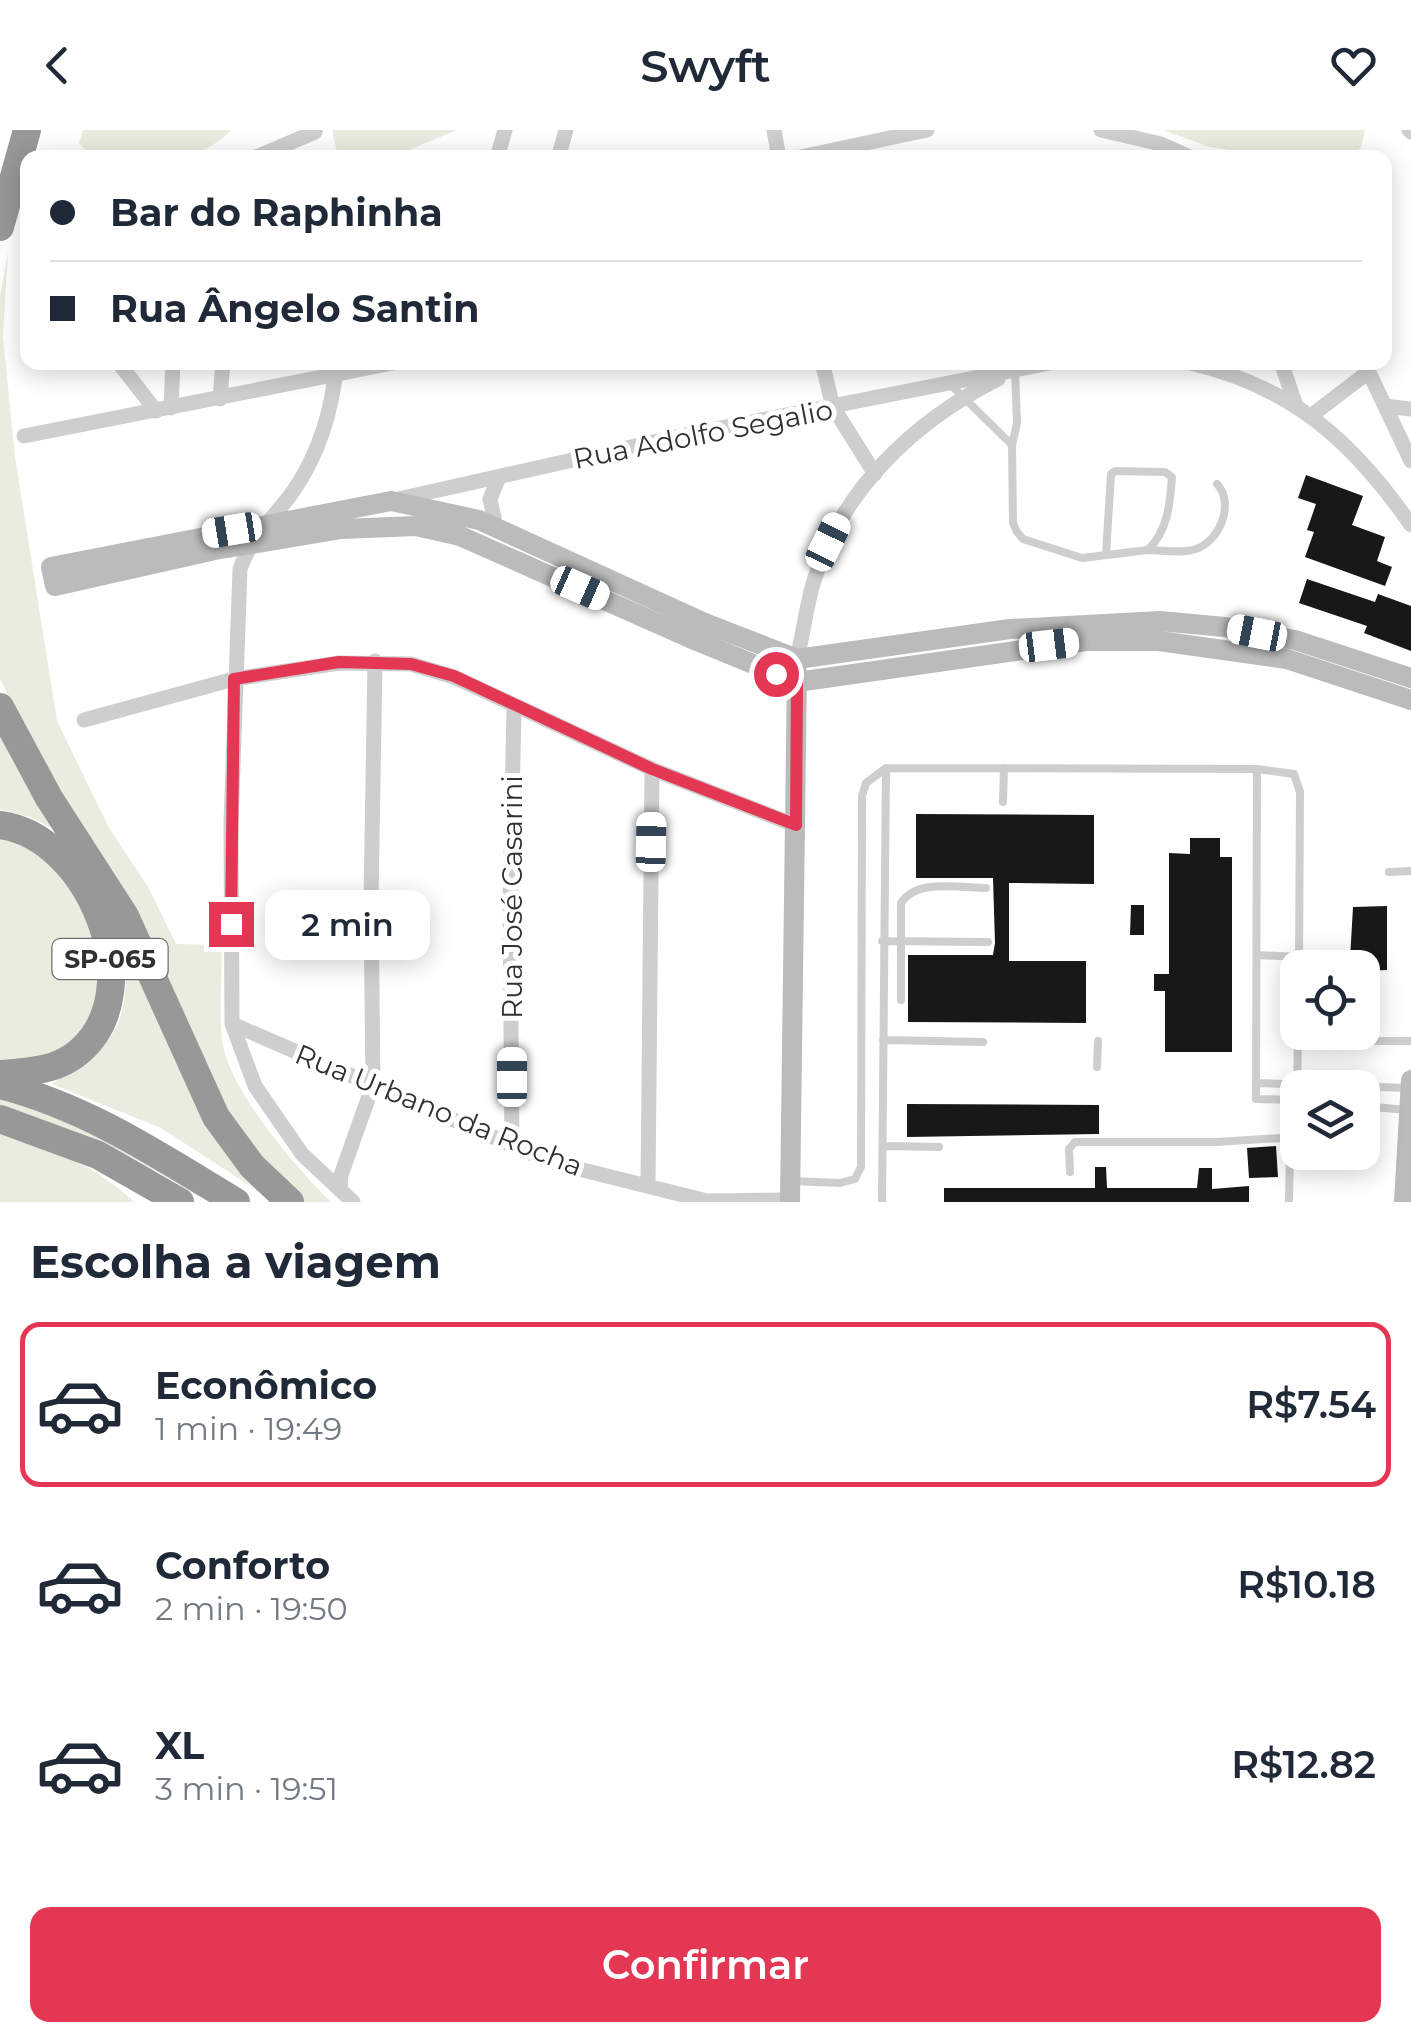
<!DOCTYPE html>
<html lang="pt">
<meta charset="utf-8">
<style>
body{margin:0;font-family:Montserrat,sans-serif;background:#f6f6f7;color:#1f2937;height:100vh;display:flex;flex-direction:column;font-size:38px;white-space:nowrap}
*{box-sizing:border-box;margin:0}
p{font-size:32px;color:#747a83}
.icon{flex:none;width:55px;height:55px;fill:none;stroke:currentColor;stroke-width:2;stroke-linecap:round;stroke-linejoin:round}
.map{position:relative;height:1072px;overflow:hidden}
.drawer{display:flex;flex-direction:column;background:#fff;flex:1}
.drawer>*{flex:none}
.hud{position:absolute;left:20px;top:20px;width:1372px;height:220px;border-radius:20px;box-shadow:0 5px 25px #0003;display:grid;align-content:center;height:220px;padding:0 30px;background:#fff}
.controls{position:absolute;left:1280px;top:820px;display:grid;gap:20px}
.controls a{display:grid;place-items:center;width:100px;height:100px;border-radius:20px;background:#fff;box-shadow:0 5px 25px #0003;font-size:50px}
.end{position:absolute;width:45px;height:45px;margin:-22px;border:12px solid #e43754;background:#fff;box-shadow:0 0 0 5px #fff}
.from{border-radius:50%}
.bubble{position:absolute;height:70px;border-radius:20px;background:#fff;box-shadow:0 5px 25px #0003;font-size:32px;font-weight:600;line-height:70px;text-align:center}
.car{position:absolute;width:30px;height:60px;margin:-30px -15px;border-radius:12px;box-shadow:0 0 8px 2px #0007;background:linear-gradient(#fff 24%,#345 0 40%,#fff 0 76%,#345 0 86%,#fff 0)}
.hud b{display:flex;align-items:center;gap:35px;height:95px;font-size:38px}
.hud b+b{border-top:2px solid #e0e1e3}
.hud i{width:25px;height:25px;background:#1f2937}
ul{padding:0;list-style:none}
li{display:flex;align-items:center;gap:30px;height:165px;margin:0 20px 15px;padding:0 10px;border:5px solid transparent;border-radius:20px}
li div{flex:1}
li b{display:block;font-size:38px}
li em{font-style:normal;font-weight:600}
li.selected{border-color:#e43754}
li>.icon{width:90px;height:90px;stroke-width:1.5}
h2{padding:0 30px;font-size:45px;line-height:120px}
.action{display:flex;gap:20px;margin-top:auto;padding:20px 30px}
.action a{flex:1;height:115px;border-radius:20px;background:#e43754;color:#fff;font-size:40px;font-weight:600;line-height:115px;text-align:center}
header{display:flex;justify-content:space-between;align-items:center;height:130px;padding:0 30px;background:#fff;font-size:45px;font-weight:600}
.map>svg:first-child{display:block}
</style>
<header><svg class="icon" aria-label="back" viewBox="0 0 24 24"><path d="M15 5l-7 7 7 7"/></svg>Swyft<svg class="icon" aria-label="heart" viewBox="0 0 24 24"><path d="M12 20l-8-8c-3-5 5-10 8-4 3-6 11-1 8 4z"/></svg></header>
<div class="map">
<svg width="1411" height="1072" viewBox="0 0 1411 1072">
<rect width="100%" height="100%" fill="#fff"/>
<path fill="#e8eddf" d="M 83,0 L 231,0 C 197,38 137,28 91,27 L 79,13 Z
M 332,0 L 457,0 L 392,27 L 338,27 Z
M 1163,0 L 1365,0 L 1361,18 L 1344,27 L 1235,28 L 1231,20 L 1209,17 Z
M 8,122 L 3,207 L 15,327 L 57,591 L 109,698 L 148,757 L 176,814 L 222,815 C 222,846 219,879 222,910 C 228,959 296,1038 331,1072 L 302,1072 L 274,1045 L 232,992 L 138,783 L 39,628 L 0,549 L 0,166 Z
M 0,593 L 53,699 L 30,687 L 0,679 Z
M 0,701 L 27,707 L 89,783 L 101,831 L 97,877 L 74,911 L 41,929 L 0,935 Z
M 126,813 L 261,1063 L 161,998 L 52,954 C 122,909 128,895 126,813 Z
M 0,966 L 50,981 L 223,1072 C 197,1072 182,1054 160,1043 C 108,1017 54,996 0,976 Z
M 0,999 C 40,1008 105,1043 134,1072 L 0,1072 Z"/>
<path fill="#181818" d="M 1306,345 L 1363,366 L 1352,395 L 1385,407 L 1377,431 L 1392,437 L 1385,456 L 1305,427 L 1314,402 L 1307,400 L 1316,374 L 1298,368 Z
M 1307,449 L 1375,472 L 1378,464 L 1411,476 L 1411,521 L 1364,503 L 1367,496 L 1299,473 Z
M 916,684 L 1094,685 L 1094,754 L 1009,753 L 1009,831 L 1086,831 L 1086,893 L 908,892 L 908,825 L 993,825 L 995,813 L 993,748 L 916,748 Z
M 1190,708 L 1220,708 L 1220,727 L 1232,727 L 1232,922 L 1165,922 L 1165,861 L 1154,861 L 1154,844 L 1169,844 L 1169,723 L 1190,724 Z
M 1131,775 L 1144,775 L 1144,805 L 1130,805 Z
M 1387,776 L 1387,840 L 1363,841 L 1363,830 L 1350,829 L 1353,777 Z
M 907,974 L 1099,975 L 1099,1004 L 907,1007 Z
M 1276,1016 L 1278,1047 L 1249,1048 L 1247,1018 Z
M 1095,1037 L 1106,1037 L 1107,1058 L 1197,1058 L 1199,1038 L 1212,1038 L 1212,1059 L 1249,1056 L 1249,1072 L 944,1072 L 944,1058 L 1095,1058 Z"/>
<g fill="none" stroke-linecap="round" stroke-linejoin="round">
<path stroke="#cecece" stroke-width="8" d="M 1015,240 L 1017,293 L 1012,315 L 1013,393 L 1017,402 L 1023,409 L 1082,428 L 1148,420 C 1168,400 1170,374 1172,347 L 1165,342 L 1115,341 L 1111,344 L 1106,424
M 951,255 L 1012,315
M 1148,420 C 1163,420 1181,424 1196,419 C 1220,411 1235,373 1217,354
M 1257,639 L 1256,969 L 1298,970
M 1003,672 L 1004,638
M 1389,742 L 1411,741
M 882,811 L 988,812
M 1257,825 L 1299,827
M 901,870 L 901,773 C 917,748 960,758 986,758
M 1347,902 L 1351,910 L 1359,911 L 1411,911
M 883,910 L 983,912
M 1097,937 L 1098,911
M 1257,953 L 1409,958
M 1297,970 L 1298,902
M 1362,976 L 1407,980
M 884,1016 L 939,1017
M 1070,1042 L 1069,1019 L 1075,1012 L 1216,1012 L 1281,1008 L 1287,1012 L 1290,1020 L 1289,1072
M 792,1051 L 840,1053 L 855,1049 L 861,1037 L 862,666 L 866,653 L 886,638 L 1257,639 L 1294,644 L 1300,662 L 1299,838
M 882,1072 L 886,638"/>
<path stroke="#cecece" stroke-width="15" d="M 774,0 L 779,28
M 1101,0 L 1161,14 L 1192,28
M 1409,0 L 1411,2
M 254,28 L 315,2
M 497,28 L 505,0
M 558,28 L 566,0
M 796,28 L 927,0
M 118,232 L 156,281
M 337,232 C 332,280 320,323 292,363 C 271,391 252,405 240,439 L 231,692 L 232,894 L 255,956 L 302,1024 L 353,1072
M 822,232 L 833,277 L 875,344
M 1186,232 C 1290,255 1352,310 1411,395
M 1281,232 L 1295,273
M 1364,232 L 1411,331
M 220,269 L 223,232
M 1385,276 L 1411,279
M 171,278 L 173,232
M 1312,285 L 1367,243
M 24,306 L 398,232
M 394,370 L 680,306 L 1055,232
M 496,397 L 490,369 L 499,347
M 797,529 C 803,504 806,478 813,454 C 839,362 914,291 998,249
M 84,590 L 234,549 L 339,533 L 411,534 L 454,547 L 652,639 L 795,695
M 232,894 L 551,1032 L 711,1072
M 512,1017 L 510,773 L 514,577
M 648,1056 L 652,639
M 340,1060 L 341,1045 L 373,955 L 371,771 L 375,531
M 708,1071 L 790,1070"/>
<path stroke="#bbb" stroke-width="20" d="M 1411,548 L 1295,510 L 1225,497 L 1160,491 L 1010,499 L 797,529 L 705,493 L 479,390 L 391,371 L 51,437 L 55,456 L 215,420 L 341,399 L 416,396 L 460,406 L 697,511 L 797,552 L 1086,511 L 1159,511 L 1287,529 L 1411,570
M 790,1072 L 797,541
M 1404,1072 L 1411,950"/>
<path stroke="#989898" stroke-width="28" d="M 0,97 L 27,0
M 0,577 L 49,668 L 125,786 L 216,987 L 252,1036 L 290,1072
M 0,695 C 88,706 152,858 80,921 C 58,941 28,942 0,944
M 0,955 C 87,977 160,1026 236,1072
M 0,989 L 98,1025 L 180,1072"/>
</g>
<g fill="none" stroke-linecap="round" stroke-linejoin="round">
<path stroke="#e43754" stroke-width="12" d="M 231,794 L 234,549 L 339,532 L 411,534 L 454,546 L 652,639 L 796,695 L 797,552 L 776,544"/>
</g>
<g text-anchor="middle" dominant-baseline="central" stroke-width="10" stroke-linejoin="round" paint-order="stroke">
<rect fill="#fff" stroke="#6f6f6f" stroke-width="2.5" x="52.5" y="809" width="115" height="40" rx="8"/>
<g font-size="25" font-weight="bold" fill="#313131">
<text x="110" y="829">SP-065</text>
</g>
<g font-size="28" fill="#313131" stroke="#fff">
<text transform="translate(703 304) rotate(-11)">Rua Adolfo Segalio</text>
<text transform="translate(512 767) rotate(-90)">Rua José Casarini</text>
<text transform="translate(439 980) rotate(22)">Rua Urbano da Rocha</text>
</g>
</g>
</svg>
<div class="controls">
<a><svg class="icon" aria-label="locate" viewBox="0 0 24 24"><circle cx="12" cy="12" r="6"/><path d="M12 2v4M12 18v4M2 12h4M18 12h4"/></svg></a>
<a><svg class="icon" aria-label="layers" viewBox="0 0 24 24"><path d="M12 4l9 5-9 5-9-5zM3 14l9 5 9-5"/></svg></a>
</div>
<i class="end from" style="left:776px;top:544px"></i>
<i class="end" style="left:231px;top:794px"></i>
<div class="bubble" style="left:265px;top:760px;width:165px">2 min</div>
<i class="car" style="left:232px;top:400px;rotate:261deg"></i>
<i class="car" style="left:828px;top:412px;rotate:26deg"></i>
<i class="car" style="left:580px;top:458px;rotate:114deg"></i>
<i class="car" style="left:1257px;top:503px;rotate:281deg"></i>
<i class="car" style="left:1049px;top:515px;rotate:83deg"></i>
<i class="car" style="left:651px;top:712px;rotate:1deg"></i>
<i class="car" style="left:512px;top:947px;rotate:0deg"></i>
<div class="hud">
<b><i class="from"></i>Bar do Raphinha</b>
<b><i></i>Rua Ângelo Santin</b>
</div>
</div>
<section class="drawer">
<h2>Escolha a viagem</h2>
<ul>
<li class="selected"><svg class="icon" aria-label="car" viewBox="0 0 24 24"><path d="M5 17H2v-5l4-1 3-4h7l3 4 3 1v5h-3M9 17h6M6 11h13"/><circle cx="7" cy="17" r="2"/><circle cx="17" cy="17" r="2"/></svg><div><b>Econômico</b><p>1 min · 19:49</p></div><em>R$7.54</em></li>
<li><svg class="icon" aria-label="car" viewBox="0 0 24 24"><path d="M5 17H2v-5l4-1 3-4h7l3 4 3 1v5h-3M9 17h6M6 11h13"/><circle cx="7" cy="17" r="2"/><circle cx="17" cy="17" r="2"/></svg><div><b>Conforto</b><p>2 min · 19:50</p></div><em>R$10.18</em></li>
<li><svg class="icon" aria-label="car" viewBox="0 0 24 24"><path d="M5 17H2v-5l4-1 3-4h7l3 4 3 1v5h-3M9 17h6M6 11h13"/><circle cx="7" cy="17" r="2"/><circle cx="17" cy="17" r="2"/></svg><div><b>XL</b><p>3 min · 19:51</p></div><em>R$12.82</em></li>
</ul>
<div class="action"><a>Confirmar</a></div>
</section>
